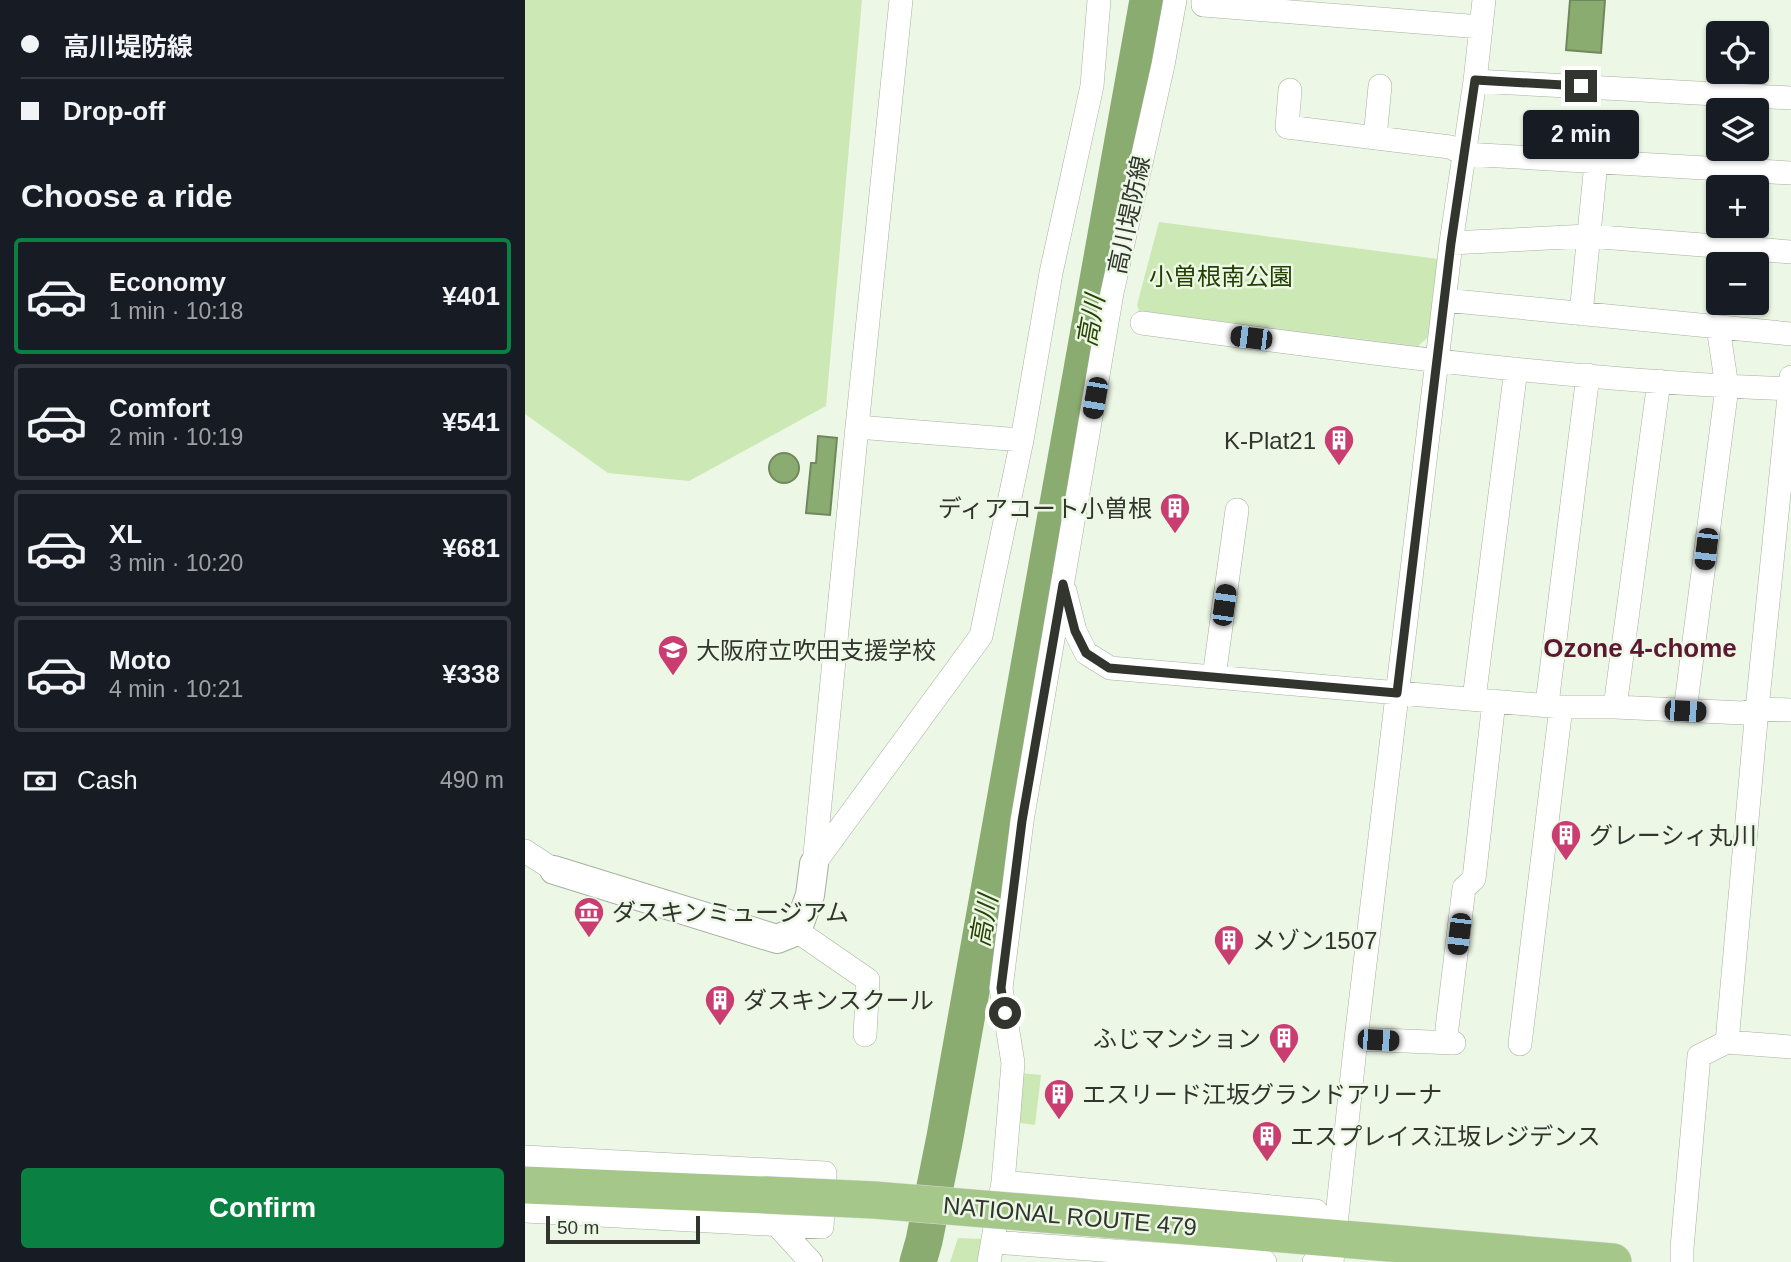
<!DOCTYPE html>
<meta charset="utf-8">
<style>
body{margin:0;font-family:Helvetica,"Noto Sans JP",sans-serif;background:#20242c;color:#f1f3f6;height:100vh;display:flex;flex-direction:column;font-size:26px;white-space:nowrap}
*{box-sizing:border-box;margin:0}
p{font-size:23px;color:#9ea1a6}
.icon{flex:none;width:38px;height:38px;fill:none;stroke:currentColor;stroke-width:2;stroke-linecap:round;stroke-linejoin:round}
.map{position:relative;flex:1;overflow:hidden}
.side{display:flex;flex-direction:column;background:#171b24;width:525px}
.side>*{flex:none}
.guide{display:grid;align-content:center;height:154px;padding:0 21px;background:#171b24}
.controls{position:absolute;left:1181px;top:21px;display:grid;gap:14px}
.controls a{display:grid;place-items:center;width:63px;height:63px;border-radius:7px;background:#171b24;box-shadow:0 2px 5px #0004;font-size:35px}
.scale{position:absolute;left:21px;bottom:18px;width:154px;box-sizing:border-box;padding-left:7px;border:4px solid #31352e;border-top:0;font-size:19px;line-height:24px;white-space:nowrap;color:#31352e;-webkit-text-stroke:5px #ecf7e5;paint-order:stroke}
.end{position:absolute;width:32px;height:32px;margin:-16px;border:9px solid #31352e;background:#fff;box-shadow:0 0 0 4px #fff}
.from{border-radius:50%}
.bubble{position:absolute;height:49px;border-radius:7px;background:#171b24;box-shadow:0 2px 5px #0004;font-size:23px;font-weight:700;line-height:49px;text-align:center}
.car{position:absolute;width:21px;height:42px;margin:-21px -10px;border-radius:9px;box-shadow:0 0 5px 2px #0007;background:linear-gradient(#222 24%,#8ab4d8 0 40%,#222 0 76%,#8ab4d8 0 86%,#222 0)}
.guide b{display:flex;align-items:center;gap:24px;height:66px;font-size:26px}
.guide b+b{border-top:2px solid #363941}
.guide i{width:18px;height:18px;background:#f1f3f6}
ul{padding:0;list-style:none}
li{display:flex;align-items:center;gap:21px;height:116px;margin:0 14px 10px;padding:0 7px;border:4px solid #363941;border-radius:7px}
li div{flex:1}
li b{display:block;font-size:26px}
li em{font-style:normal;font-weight:700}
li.selected{border-color:#0b8043}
li>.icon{width:63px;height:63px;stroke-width:1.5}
h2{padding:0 21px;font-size:32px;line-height:84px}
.pay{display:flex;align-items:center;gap:18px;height:77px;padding:0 21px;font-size:26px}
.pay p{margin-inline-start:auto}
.action{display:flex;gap:14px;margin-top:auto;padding:14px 21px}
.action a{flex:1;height:80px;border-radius:7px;background:#0b8043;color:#fff;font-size:28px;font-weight:700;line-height:80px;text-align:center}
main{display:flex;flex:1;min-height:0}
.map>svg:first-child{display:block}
</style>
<main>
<section class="side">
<div class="guide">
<b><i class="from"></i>高川堤防線</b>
<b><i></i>Drop-off</b>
</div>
<h2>Choose a ride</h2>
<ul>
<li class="selected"><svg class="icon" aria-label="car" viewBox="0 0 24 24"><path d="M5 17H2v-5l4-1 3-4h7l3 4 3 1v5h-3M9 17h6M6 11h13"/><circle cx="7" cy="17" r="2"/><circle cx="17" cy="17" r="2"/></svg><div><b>Economy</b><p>1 min · 10:18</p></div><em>¥401</em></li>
<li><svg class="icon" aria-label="car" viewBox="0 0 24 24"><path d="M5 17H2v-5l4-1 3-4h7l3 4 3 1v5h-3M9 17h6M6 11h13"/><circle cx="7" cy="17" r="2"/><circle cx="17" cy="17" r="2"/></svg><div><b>Comfort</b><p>2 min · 10:19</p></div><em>¥541</em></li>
<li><svg class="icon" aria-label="car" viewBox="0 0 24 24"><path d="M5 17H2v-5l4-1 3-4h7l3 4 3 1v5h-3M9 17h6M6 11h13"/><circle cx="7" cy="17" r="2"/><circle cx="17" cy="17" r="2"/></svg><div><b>XL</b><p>3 min · 10:20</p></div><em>¥681</em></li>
<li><svg class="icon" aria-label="car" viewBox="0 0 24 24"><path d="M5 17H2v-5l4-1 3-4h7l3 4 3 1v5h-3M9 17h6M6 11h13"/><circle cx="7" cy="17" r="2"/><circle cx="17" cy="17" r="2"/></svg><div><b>Moto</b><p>4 min · 10:21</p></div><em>¥338</em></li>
</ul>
<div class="pay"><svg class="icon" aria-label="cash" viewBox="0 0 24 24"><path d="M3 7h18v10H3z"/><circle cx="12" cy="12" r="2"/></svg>Cash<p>490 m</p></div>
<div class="action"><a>Confirm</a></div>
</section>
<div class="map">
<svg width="1266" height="1262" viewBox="0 0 1266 1262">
<rect width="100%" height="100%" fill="#ecf7e5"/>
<path fill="#cbe8b5" d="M 0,0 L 337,0 L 301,406 L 164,481 L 83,473 L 0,414 Z
M 634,222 L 913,259 L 903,337 L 893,346 L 614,311 L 612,305 Z
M 496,1073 L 516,1075 L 510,1125 L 490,1122 Z
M 433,1238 L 457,1239 L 453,1262 L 425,1262 Z"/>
<path fill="#8bac71" stroke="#70885d" stroke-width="2" d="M 1045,0 L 1080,0 L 1076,53 L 1041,50 Z
M 293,436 L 312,438 L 305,515 L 281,513 L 286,463 L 291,463 Z
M244 468a15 15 0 1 1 30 0a15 15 0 1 1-30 0Z"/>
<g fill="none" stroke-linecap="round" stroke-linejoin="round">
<path stroke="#8bac71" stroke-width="37" d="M 393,1262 L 399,1241 L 420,1137 L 623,0"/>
<g stroke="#a7b0a0" stroke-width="24">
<path id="minor" d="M 678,0 L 678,5 L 956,27
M 950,81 L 1266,98
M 765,90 L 762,127 L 925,147 L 939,154 L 1266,173
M 850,138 L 855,86
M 926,243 L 1063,236 L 1266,252
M 919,300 L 1266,334
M 1056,314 L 1071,163
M 617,323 C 832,352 1048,381 1266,389
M 332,427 L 497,440
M 540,591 L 550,631 L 561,653 L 585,668 L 1036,707 L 1090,707 L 1218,713 L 1232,709 L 1266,710
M 689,677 L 712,510
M 949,699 L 991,369
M 1022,704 L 1063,375
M 1090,707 L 1134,381
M 1160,711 L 1202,387 L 1193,327
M 0,851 L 29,870
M 289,864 L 456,636 L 497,440 L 526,273 L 567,86 L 574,0
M 289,864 L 332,427 L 376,0
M 272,931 L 343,980 L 340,1035
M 922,1028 L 939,888 L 949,879 L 969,701
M 831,1039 L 929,1043
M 1202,1042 L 1266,1047
M 995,1044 L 1036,707
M 0,1157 L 300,1173 L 297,1227 L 0,1211
M 478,1182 L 791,1211 L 810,1239 L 789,1262
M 251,1224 L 286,1262
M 468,1242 L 740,1262
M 464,1262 L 478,1182 L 484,1113 L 488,1063 L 476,988 L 497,821 L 587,293 L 638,65 L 650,0
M 807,1262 L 831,1039 L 926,243 L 950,81 L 959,0
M 1157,1262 L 1157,1248 L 1174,1056 L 1202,1042 L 1232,709 L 1266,377"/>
</g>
<g stroke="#a7b0a0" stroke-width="30">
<path id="tertiary" d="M 29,870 L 252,939 L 272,931 L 285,895 L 289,864"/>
</g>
<g stroke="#dadbd9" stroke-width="38">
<path id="trunk" d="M 0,1185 L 241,1195
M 557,1217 L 1088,1262"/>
</g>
<use href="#minor" stroke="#fff" stroke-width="23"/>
<use href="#tertiary" stroke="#fff" stroke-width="28"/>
<use href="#trunk" stroke="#a6c78a" stroke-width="37"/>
<g stroke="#dadbd9" stroke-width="38" stroke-linecap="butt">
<path id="trunk-bridge" d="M 241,1195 L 349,1200 L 557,1217"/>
</g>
<use href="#trunk-bridge" stroke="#a6c78a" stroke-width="37"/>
</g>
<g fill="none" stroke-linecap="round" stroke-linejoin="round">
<path stroke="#31352e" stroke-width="9" d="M 480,1013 L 476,988 L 497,821 L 538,584 L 550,631 L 561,653 L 584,668 L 872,693 L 926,243 L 950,80 L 1056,86"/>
</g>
<defs>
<g id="building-pin" transform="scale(1.575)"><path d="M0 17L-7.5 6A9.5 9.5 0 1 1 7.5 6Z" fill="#c93d70" stroke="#ecf7e5"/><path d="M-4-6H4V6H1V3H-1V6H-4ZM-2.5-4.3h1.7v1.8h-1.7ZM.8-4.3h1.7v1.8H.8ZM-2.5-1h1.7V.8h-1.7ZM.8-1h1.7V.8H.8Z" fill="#fff"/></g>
<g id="school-pin" transform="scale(1.575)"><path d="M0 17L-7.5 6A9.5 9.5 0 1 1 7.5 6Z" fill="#c93d70" stroke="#ecf7e5"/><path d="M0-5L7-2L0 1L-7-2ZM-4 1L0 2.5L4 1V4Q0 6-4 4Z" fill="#fff"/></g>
<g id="museum-pin" transform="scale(1.575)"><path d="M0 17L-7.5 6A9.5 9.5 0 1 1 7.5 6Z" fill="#c93d70" stroke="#ecf7e5"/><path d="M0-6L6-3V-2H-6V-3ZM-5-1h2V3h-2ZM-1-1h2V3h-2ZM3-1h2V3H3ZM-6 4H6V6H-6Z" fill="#fff"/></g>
</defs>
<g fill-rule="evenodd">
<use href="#building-pin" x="814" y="440"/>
<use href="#building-pin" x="650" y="508"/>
<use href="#school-pin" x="148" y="650"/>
<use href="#building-pin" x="1041" y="835"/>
<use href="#museum-pin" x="64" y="912"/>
<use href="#building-pin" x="704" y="940"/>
<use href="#building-pin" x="195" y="1000"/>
<use href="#building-pin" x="759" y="1038"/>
<use href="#building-pin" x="534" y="1094"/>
<use href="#building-pin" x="742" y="1136"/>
</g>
<g text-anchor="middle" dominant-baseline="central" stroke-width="5" stroke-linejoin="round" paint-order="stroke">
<g font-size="24" fill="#31352e" stroke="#ecf7e5">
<text transform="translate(604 215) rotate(-78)">高川堤防線</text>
<text transform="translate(545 1216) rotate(5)">NATIONAL ROUTE 479</text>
</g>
<g font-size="24" fill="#234000" stroke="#ecf7e5">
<text x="696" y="276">小曽根南公園</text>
</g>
<g font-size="24" fill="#31352e" stroke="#ecf7e5" text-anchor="start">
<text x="791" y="440" text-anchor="end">K-Plat21</text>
<text x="627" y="508" text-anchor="end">ディアコート小曽根</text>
<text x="171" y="650">大阪府立吹田支援学校</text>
<text x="1064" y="835">グレーシィ丸川</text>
<text x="87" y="912">ダスキンミュージアム</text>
<text x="727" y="940">メゾン1507</text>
<text x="218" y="1000">ダスキンスクール</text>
<text x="736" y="1038" text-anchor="end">ふじマンション</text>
<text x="557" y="1094">エスリード江坂グランドアリーナ</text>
<text x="765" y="1136">エスプレイス江坂レジデンス</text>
</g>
<g font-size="26" font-style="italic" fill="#274402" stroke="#ecf7e5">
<text transform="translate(566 321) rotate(-80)">高川</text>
<text transform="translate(459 921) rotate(-80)">高川</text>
</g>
<g font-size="26" font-weight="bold" fill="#5b1830" stroke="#ecf7e5">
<text x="1115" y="648">Ozone 4-chome</text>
</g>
</g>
</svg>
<div class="controls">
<a><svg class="icon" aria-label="locate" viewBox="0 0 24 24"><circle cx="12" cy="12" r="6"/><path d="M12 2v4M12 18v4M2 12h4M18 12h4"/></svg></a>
<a><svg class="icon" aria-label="layers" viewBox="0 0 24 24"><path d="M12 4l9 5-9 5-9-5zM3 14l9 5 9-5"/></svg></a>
<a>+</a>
<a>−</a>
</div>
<div class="scale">50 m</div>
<i class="end from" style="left:480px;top:1013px"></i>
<i class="end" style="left:1056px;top:86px"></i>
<div class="bubble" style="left:998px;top:110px;width:116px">2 min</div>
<i class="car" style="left:726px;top:338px;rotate:277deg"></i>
<i class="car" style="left:570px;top:398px;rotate:190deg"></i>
<i class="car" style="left:1181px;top:549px;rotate:187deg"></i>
<i class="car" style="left:699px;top:605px;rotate:8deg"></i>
<i class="car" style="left:1160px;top:711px;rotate:93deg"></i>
<i class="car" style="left:934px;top:934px;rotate:187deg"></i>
<i class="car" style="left:853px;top:1040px;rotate:93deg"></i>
</div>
</main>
